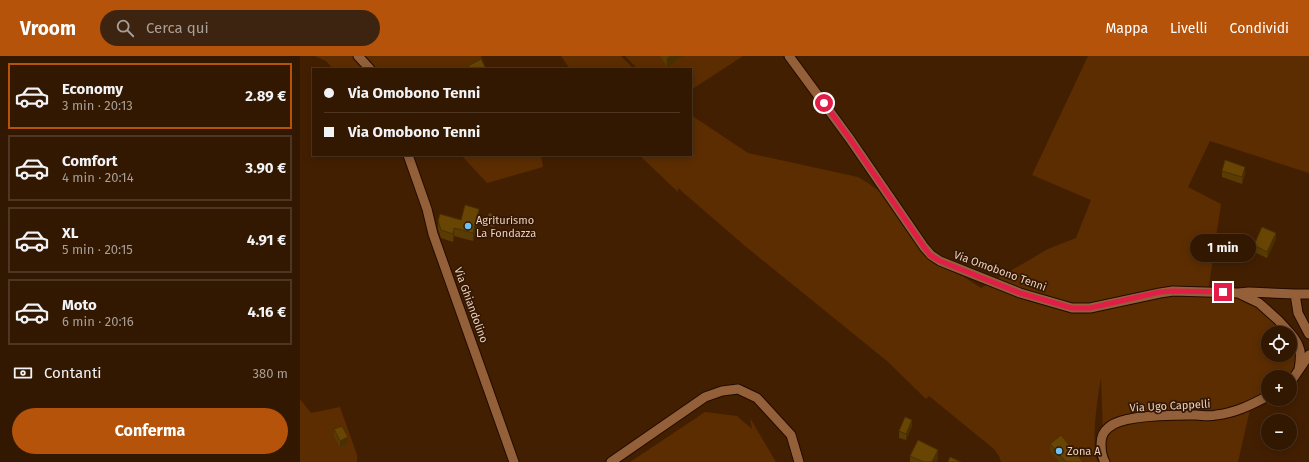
<!DOCTYPE html>
<html lang="it">
<meta charset="utf-8">
<style>
body{margin:0;font-family:"Fira Sans",sans-serif;background:#3d2410;color:#f1f3f6;height:100vh;display:flex;flex-direction:column;font-size:15px;white-space:nowrap}
*{box-sizing:border-box;margin:0}
p{font-size:13px;color:#a89f99}
.icon{flex:none;width:22px;height:22px;fill:none;stroke:currentColor;stroke-width:2;stroke-linecap:round;stroke-linejoin:round}
.map{position:relative;flex:1;overflow:hidden}
.sheet{display:flex;flex-direction:column;background:#321701;width:300px}
.sheet>*{flex:none}
.hud{position:absolute;left:12px;top:12px;width:380px;height:88px;border-radius:0px;box-shadow:0 2px 10px #0003,0 0 0 1px #4d3623;display:grid;align-content:center;height:88px;padding:0 12px;background:#321701}
.tools{position:absolute;left:961px;top:270px;display:grid;gap:8px}
.tools a{display:grid;place-items:center;width:36px;height:36px;border-radius:50%;background:#321701;box-shadow:0 2px 10px #0003,0 0 0 1px #4d3623;font-size:20px}
.end{position:absolute;width:18px;height:18px;margin:-9px;border:5px solid #e11d48;background:#fff;box-shadow:0 0 0 2px #fff}
.from{border-radius:50%}
.bubble{position:absolute;height:28px;border-radius:14px;background:#321701;box-shadow:0 2px 10px #0003,0 0 0 1px #4d3623;font-size:13px;font-weight:700;line-height:28px;text-align:center}
.hud b{display:flex;align-items:center;gap:14px;height:38px;font-size:15px}
.hud b+b{border-top:1px solid #4d3623}
.hud i{width:10px;height:10px;background:#f1f3f6}
ul{padding:7px 0 0;list-style:none}
li{display:flex;align-items:center;gap:12px;height:66px;margin:0 8px 6px;padding:0 4px;border:2px solid #4d3623;border-radius:0px}
li div{flex:1}
li b{display:block;font-size:15px}
li em{font-style:normal;font-weight:700}
li.on{border-color:#b45309}
li>.icon{width:36px;height:36px;stroke-width:1.5}
.pay{display:flex;align-items:center;gap:10px;height:44px;padding:0 12px;font-size:15px}
.pay p{margin-inline-start:auto}
.action{display:flex;gap:8px;margin-top:auto;padding:8px 12px}
.action a{flex:1;height:46px;border-radius:24px;background:#b45309;color:#fff;font-size:16px;font-weight:700;line-height:46px;text-align:center}
header{display:flex;align-items:center;gap:24px;box-sizing:border-box;height:56px;padding:0 20px;background:#b45309;color:#fff}
header strong{font-size:19px}
nav{display:flex;gap:22px;margin-inline-start:auto;font-size:14px}
.search{width:280px;height:36px;background:#3d2410;display:flex;align-items:center;gap:10px;box-sizing:border-box;padding:0 14px;border-radius:22px;color:#a89f99;font-size:15px}
main{display:flex;flex:1;min-height:0}
.map>svg:first-child{display:block}
</style>
<header>
<strong>Vroom</strong>
<div class="search"><svg class="icon" aria-label="search" viewBox="0 0 24 24"><circle cx="10" cy="10" r="6"/><path d="M15 15l6 6"/></svg>Cerca qui</div>
<nav><a>Mappa</a><a>Livelli</a><a>Condividi</a></nav>
</header>
<main>
<section class="sheet">
<ul>
<li class="on"><svg class="icon" aria-label="car" viewBox="0 0 24 24"><path d="M5 17H2v-5l4-1 3-4h7l3 4 3 1v5h-3M9 17h6M6 11h13"/><circle cx="7" cy="17" r="2"/><circle cx="17" cy="17" r="2"/></svg><div><b>Economy</b><p>3 min · 20:13</p></div><em>2.89 €</em></li>
<li><svg class="icon" aria-label="car" viewBox="0 0 24 24"><path d="M5 17H2v-5l4-1 3-4h7l3 4 3 1v5h-3M9 17h6M6 11h13"/><circle cx="7" cy="17" r="2"/><circle cx="17" cy="17" r="2"/></svg><div><b>Comfort</b><p>4 min · 20:14</p></div><em>3.90 €</em></li>
<li><svg class="icon" aria-label="car" viewBox="0 0 24 24"><path d="M5 17H2v-5l4-1 3-4h7l3 4 3 1v5h-3M9 17h6M6 11h13"/><circle cx="7" cy="17" r="2"/><circle cx="17" cy="17" r="2"/></svg><div><b>XL</b><p>5 min · 20:15</p></div><em>4.91 €</em></li>
<li><svg class="icon" aria-label="car" viewBox="0 0 24 24"><path d="M5 17H2v-5l4-1 3-4h7l3 4 3 1v5h-3M9 17h6M6 11h13"/><circle cx="7" cy="17" r="2"/><circle cx="17" cy="17" r="2"/></svg><div><b>Moto</b><p>6 min · 20:16</p></div><em>4.16 €</em></li>
</ul>
<div class="pay"><svg class="icon" aria-label="cash" viewBox="0 0 24 24"><path d="M3 7h18v10H3z"/><circle cx="12" cy="12" r="2"/></svg>Contanti<p>380 m</p></div>
<div class="action"><a>Conferma</a></div>
</section>
<div class="map">
<svg width="1009" height="406" viewBox="0 0 1009 406">
<rect width="100%" height="100%" fill="#431f01"/>
<path fill="#5c2d00" d="M 15,0 L 181,0 L 186,13 L 33,13 L 26,5 Z
M 261,0 L 321,0 L 334,13 L 270,13 Z
M 325,0 L 443,0 L 391,34 L 391,13 L 338,13 Z
M 788,0 L 1009,0 L 1009,117 L 910,85 L 888,131 L 921,148 L 908,236 L 938,237 L 978,264 L 989,277 L 968,277 L 968,299 L 990,299 L 990,278 L 1000,290 L 999,313 L 990,321 L 968,321 L 968,340 L 951,349 L 938,406 L 805,406 L 804,404 L 801,322 C 798,338 790,393 798,406 L 701,406 L 699,400 L 694,393 L 629,340 L 626,343 L 587,305 L 445,190 L 378,132 L 378,136 L 339,99 L 391,99 L 391,59 L 448,97 L 558,121 L 568,127 L 579,135 L 610,180 L 627,201 L 635,208 L 664,221 L 681,232 L 748,193 L 776,182 L 791,144 L 732,119 Z
M 161,99 L 241,99 L 243,111 L 187,127 Z
M 0,343 L 11,357 L 40,351 L 57,399 L 57,406 L 0,406 Z
M 405,356 L 437,360 L 452,373 L 450,362 L 476,406 L 330,406 Z"/>
<g fill="none" stroke-linecap="round" stroke-linejoin="round">
<g stroke="#230b00" stroke-width="11">
<path id="minor" d="M 58,0 L 70,13
M 489,0 L 550,83 L 624,191 L 631,199 L 640,205 L 720,237 L 772,252 L 790,252 L 860,237 L 873,235 L 938,237 L 959,247 L 978,264 L 990,277
M 108,99 L 127,153 L 133,178 L 214,406
M 938,237 L 949,236 L 995,238
M 1009,238 L 995,238 L 998,257 L 1009,278
M 990,277 C 1001,290 1002,297 999,313
M 990,327 L 1009,299
M 311,406 L 405,341 L 422,335 L 438,333 L 457,342 L 491,379 L 499,406
M 805,406 C 802,401 801,394 801,388 C 801,383 803,376 808,372 C 822,358 875,359 895,359 C 902,359 909,361 916,359 C 935,357 951,349 968,340"/>
</g>
<use href="#minor" stroke="#94603a" stroke-width="9"/>
</g>
<path fill="#593b03" d="M 360,0 L 383,0 L 367,11 Z
M 922,115 L 945,117 L 942,128 L 922,121 Z
M 179,160 L 173,185 L 154,180 L 153,186 L 141,182 L 138,173 L 138,165 L 161,164 Z
M 197,163 L 194,171 L 186,169 L 186,165 Z
M 976,183 L 967,202 L 954,196 L 954,189 Z
M 612,370 L 606,384 L 599,382 L 599,375 Z
M 34,373 L 48,387 L 40,391 L 34,380 Z
M 750,388 L 783,406 L 759,406 L 750,395 Z
M 610,400 L 638,403 L 636,406 L 610,406 Z"/>
<path fill="#493002" d="M 370,0 L 383,0 L 367,11 L 367,2 Z
M 945,111 L 945,117 L 942,128 L 942,121 Z
M 179,153 L 179,160 L 173,185 L 173,177 Z
M 197,160 L 197,163 L 194,171 L 194,168 Z
M 154,172 L 154,180 L 153,186 L 153,178 Z
M 976,177 L 976,183 L 967,202 L 967,196 Z
M 612,364 L 612,370 L 606,384 L 606,378 Z
M 48,381 L 48,387 L 40,391 L 40,385 Z
M 638,394 L 638,403 L 636,406 L 632,406 Z"/>
<path fill="#684503" stroke="#493002" d="M 181,3 L 186,13 L 170,13 L 168,10 Z
M 925,104 L 945,111 L 942,121 L 922,115 Z
M 165,149 L 179,153 L 173,177 L 154,172 L 153,178 L 141,174 L 138,165 L 140,158 L 161,164 Z
M 189,157 L 197,160 L 194,168 L 186,165 Z
M 962,171 L 976,177 L 967,196 L 954,189 Z
M 605,361 L 612,364 L 606,378 L 599,375 Z
M 42,370 L 48,381 L 40,385 L 34,373 Z
M 761,379 L 783,406 L 766,406 L 750,388 Z
M 618,384 L 638,394 L 632,406 L 624,406 L 610,400 Z
M 650,401 L 661,406 L 648,406 Z"/>
<g fill="none" stroke-linecap="round" stroke-linejoin="round">
<path stroke="#e11d48" stroke-width="5" d="M 524,47 L 550,83 L 624,191 L 630,199 L 640,205 L 720,237 L 772,252 L 790,252 L 860,236 L 873,235 L 923,236"/>
</g>
<g fill="#6ec2f3" stroke="#331905" stroke-width="1.5">
<circle cx="168" cy="170" r="4"/>
<circle cx="759" cy="395" r="4"/>
</g>
<g text-anchor="middle" dominant-baseline="central" stroke-width="3.5" stroke-linejoin="round" paint-order="stroke">
<g font-size="11" fill="#eed0bc" stroke="#331905" text-anchor="start">
<text x="176" y="164">Agriturismo<tspan x="176" dy="13">La Fondazza</tspan></text>
<text x="767" y="395">Zona A</text>
</g>
<g font-size="11" fill="#eed0bc" stroke="#331905">
<text transform="translate(700 215) rotate(20)">Via Omobono Tenni</text>
<text transform="translate(171 249) rotate(70)">Via Ghiandolino</text>
<text transform="translate(870 350) rotate(-3)">Via Ugo Cappelli</text>
</g>
</g>
</svg>
<div class="tools">
<a><svg class="icon" aria-label="locate" viewBox="0 0 24 24"><circle cx="12" cy="12" r="6"/><path d="M12 2v4M12 18v4M2 12h4M18 12h4"/></svg></a>
<a>+</a>
<a>−</a>
</div>
<i class="end from" style="left:524px;top:47px"></i>
<i class="end" style="left:923px;top:236px"></i>
<div class="bubble" style="left:890px;top:178px;width:66px">1 min</div>
<div class="hud">
<b><i class="from"></i>Via Omobono Tenni</b>
<b><i></i>Via Omobono Tenni</b>
</div>
</div>
</main>
